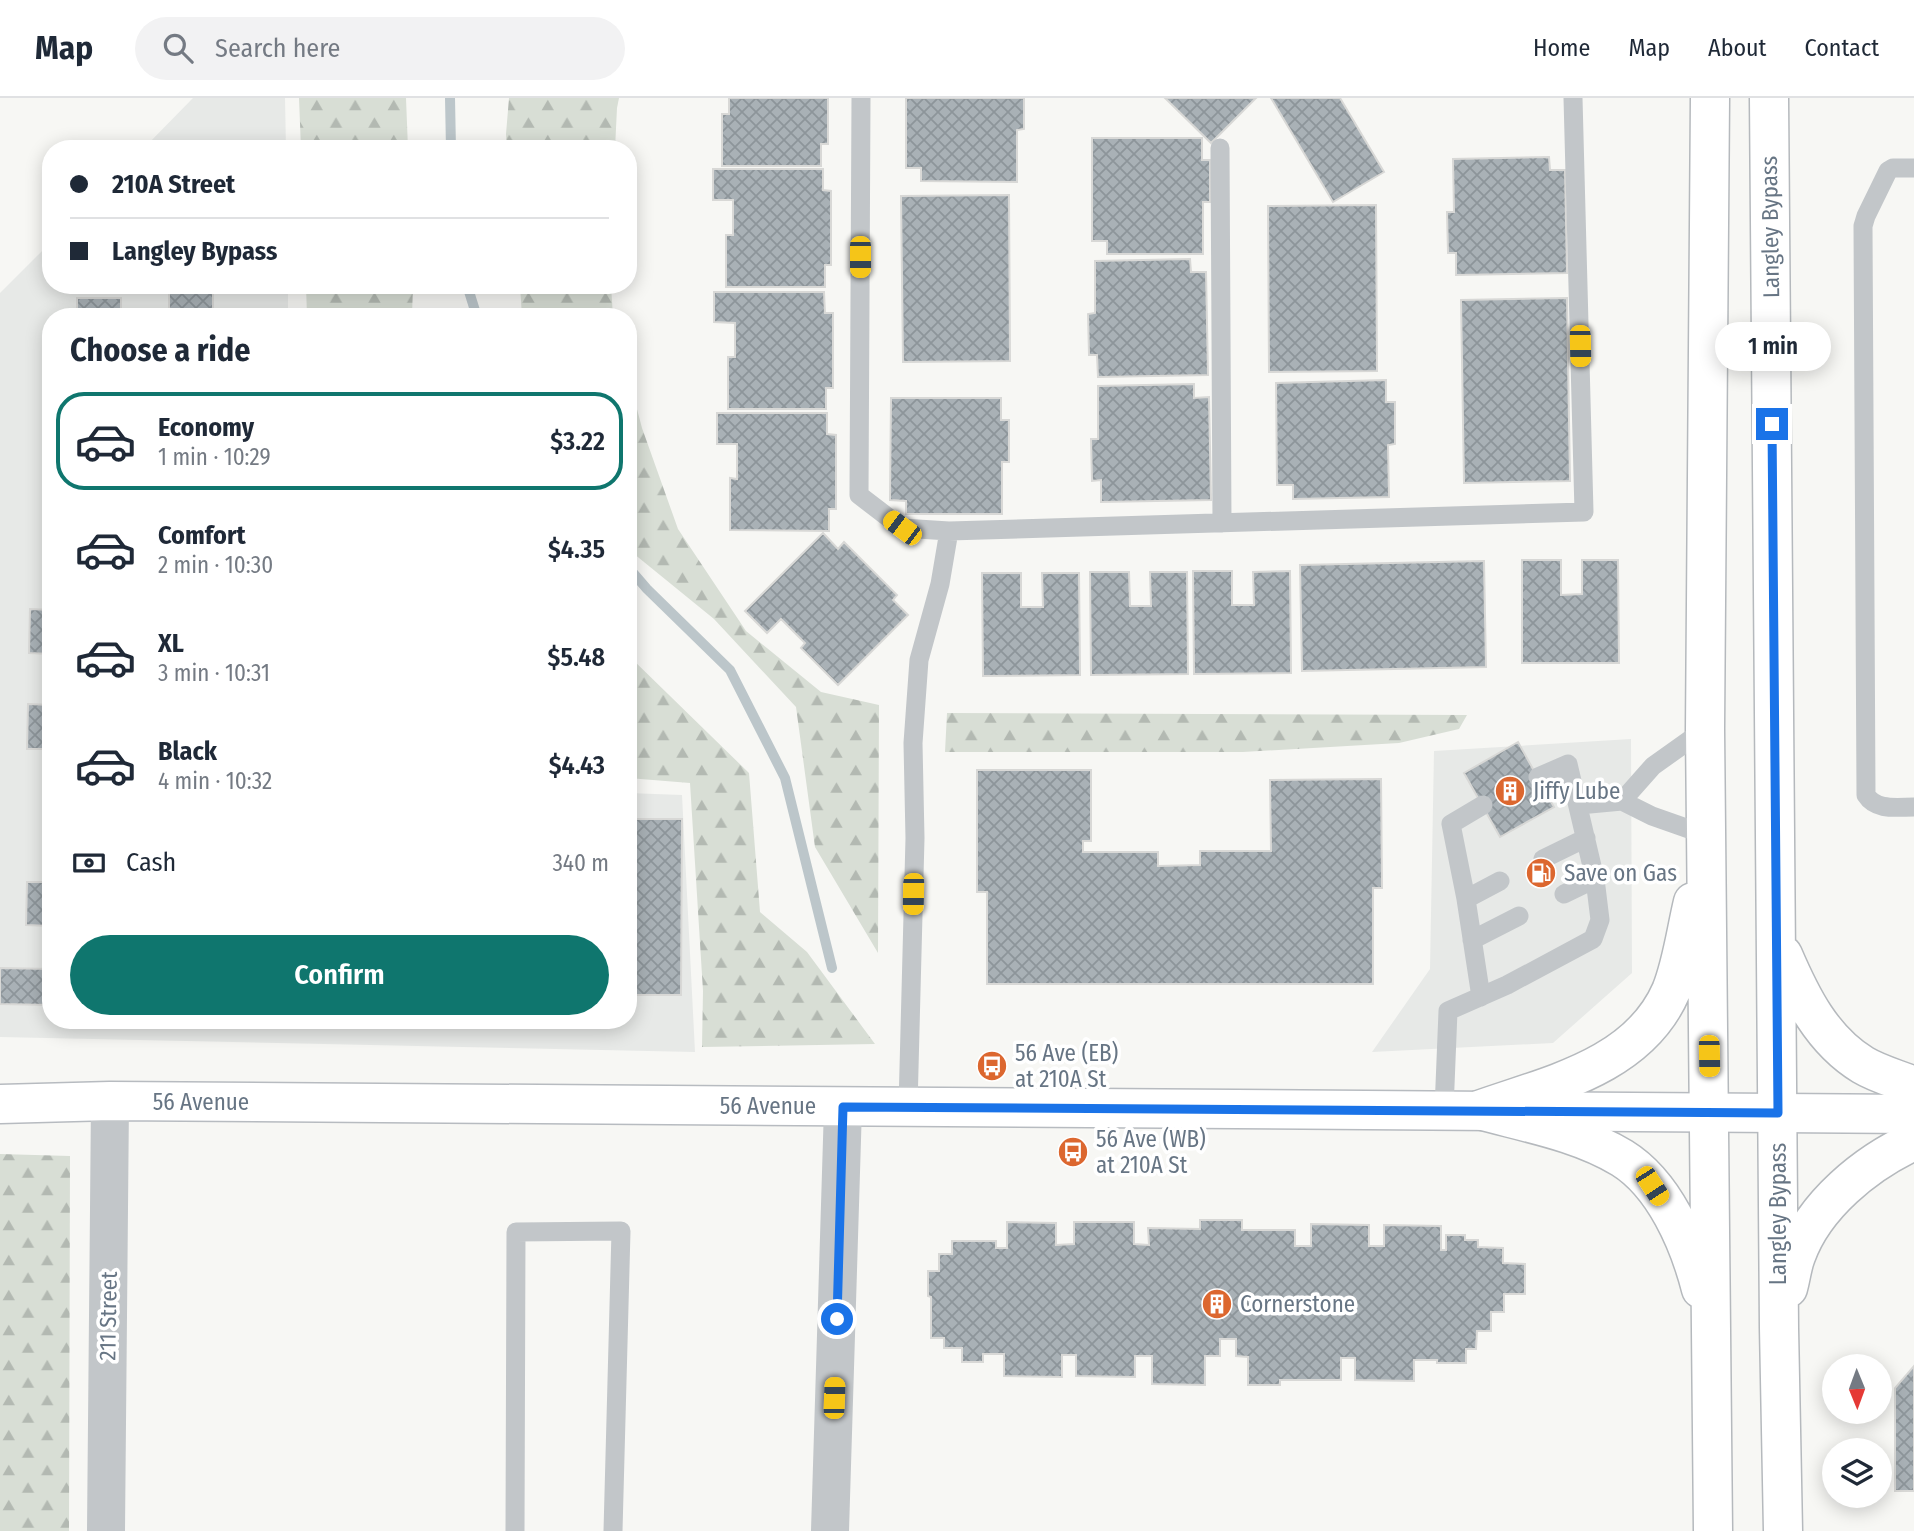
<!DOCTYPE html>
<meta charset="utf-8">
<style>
body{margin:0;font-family:"Fira Sans Condensed",sans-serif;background:#f2f2f3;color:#1f2937;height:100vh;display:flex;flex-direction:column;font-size:26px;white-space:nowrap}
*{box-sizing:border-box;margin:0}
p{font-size:23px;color:#747a83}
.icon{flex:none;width:38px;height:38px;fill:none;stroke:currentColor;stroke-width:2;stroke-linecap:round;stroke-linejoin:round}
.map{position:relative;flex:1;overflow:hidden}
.side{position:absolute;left:42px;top:210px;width:595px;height:721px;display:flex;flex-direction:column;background:#fff;border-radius:28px;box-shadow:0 4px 18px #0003}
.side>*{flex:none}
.banner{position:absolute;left:42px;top:42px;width:595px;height:154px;border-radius:28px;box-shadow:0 4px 18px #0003;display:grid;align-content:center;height:154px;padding:0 28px;background:#fff}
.needle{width:46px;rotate:179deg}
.buttons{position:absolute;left:1822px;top:1256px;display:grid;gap:14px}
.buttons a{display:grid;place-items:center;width:70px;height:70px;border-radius:50%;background:#fff;box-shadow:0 4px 18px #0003;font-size:35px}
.end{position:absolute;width:32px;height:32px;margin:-16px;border:9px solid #1a73e8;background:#fff;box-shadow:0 0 0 4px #fff}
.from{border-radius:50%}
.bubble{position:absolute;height:49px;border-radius:24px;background:#fff;box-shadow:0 4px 18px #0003;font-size:23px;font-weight:600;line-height:49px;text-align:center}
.car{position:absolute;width:21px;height:42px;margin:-21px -10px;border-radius:9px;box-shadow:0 0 5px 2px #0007;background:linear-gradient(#f5c518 24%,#345 0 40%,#f5c518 0 76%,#345 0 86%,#f5c518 0)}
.banner b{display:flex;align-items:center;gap:24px;height:66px;font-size:26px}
.banner b+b{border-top:2px solid #e0e1e3}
.banner i{width:18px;height:18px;background:#1f2937}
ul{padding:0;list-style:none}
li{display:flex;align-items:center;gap:21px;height:98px;margin:0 14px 10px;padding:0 14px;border:4px solid transparent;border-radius:28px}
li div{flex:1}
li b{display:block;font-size:26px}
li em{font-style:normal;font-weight:600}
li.selected{border-color:#0f766e}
li>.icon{width:63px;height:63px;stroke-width:1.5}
h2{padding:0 28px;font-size:32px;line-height:84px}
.pay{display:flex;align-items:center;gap:18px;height:77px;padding:0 28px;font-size:26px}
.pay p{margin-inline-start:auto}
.cta{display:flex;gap:14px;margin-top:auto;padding:14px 28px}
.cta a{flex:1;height:80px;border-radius:42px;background:#0f766e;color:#fff;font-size:28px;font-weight:600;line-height:80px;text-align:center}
header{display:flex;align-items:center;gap:42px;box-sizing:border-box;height:98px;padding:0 35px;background:#fff;border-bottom:2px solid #e0e1e3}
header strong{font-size:33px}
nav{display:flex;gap:38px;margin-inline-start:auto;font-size:24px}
.search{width:490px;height:63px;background:#f2f2f3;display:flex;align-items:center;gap:18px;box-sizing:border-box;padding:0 24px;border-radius:38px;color:#747a83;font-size:26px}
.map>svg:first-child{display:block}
</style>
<header>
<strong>Map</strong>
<div class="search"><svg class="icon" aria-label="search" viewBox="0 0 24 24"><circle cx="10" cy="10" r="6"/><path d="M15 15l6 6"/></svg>Search here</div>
<nav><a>Home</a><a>Map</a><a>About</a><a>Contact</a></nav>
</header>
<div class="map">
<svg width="1914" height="1433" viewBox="0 0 1914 1433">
<defs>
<pattern id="forest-firs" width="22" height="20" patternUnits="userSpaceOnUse" patternTransform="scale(1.75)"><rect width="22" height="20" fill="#d8ded5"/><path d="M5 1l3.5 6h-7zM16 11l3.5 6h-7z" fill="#b3b9b2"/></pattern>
<pattern id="building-cross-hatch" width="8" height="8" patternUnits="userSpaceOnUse" patternTransform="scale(1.75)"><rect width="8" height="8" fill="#a9b1b6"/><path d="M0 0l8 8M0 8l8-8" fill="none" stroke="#8d959a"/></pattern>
</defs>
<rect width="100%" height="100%" fill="#f7f7f4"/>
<path fill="#e7e9e7" d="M 193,0 L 285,0 L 286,51 L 143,51 Z
M 51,144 L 51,187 L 288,187 L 288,219 L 51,219 L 51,922 L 628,922 L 628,695 L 682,697 L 695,954 L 0,939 L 0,195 Z
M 1631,641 L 1632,875 L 1553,945 L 1372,954 L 1430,871 L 1434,653 Z"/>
<path fill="url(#forest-firs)" d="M 299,0 L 406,0 L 408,51 L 301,51 Z
M 509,0 L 619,0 L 617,10 L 615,51 L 507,51 L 506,36 Z
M 306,187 L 413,187 L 412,219 L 307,219 Z
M 520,187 L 611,187 L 613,219 L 522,219 Z
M 628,277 L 642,330 L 678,431 L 746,533 L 821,594 L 879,607 L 878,855 L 815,749 L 796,609 L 714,521 L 628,451 Z
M 628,557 L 749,675 L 760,814 L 807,854 L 875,946 L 702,949 L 703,893 L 690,685 L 628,680 Z
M 947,615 L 1467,617 L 1459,631 L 1399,645 L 1243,654 L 945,654 Z
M 0,1056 L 70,1058 L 69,1433 L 0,1433 Z"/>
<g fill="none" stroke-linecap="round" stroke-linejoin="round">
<path stroke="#bcc6ca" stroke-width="10" d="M 450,0 L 451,51
M 467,187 L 477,219
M 628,469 L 647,491 L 730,572 L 785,680 L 832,870"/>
</g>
<path fill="url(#building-cross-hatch)" stroke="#d8d8d6" stroke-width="2" d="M 729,0 L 828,0 L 828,46 L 821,46 L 821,68 L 722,68 L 722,16 L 729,16 Z
M 906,0 L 1024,0 L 1024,31 L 1017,32 L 1017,84 L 921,83 L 921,70 L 906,70 Z
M 1165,0 L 1256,0 L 1211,45 Z
M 1271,0 L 1340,0 L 1384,74 L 1333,104 Z
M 1092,40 L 1202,40 L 1202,62 L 1210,62 L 1210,104 L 1203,104 L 1203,156 L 1107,156 L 1107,143 L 1092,143 Z
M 1549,59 L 1550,72 L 1565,72 L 1567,175 L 1456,177 L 1456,155 L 1448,155 L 1447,114 L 1454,114 L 1453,61 Z
M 713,71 L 823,71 L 823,92 L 831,93 L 831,167 L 825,167 L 825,189 L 726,189 L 726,137 L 733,137 L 733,102 L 713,102 Z
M 1009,97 L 1010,263 L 903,264 L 901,98 Z
M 1376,107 L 1377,273 L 1269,274 L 1268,108 Z
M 1190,161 L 1191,174 L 1206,174 L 1208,277 L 1098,279 L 1097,257 L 1089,257 L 1088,216 L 1095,215 L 1095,163 Z
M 169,187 L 213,187 L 213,219 L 169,219 Z
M 714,194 L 824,194 L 825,215 L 833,215 L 833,290 L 826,290 L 826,311 L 728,311 L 728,259 L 735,259 L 735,225 L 714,224 Z
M 77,200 L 121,200 L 121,219 L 77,219 Z
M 1567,200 L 1570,383 L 1464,385 L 1461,202 Z
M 1386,282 L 1386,304 L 1395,304 L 1395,346 L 1388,347 L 1389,399 L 1293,401 L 1293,387 L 1277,387 L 1276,285 Z
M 1194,286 L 1194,300 L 1209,299 L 1211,402 L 1101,404 L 1101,382 L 1092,383 L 1091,341 L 1098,341 L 1098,288 Z
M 891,300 L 1001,300 L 1001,322 L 1009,322 L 1009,364 L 1002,364 L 1002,416 L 906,416 L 906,403 L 890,402 Z
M 717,315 L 827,315 L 827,336 L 836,337 L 836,411 L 829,411 L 829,433 L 730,432 L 730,380 L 737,381 L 737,346 L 717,346 Z
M 823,435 L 838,451 L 844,444 L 897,497 L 893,502 L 908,517 L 838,587 L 801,550 L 805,545 L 781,521 L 767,535 L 745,513 Z
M 1522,462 L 1561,462 L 1561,497 L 1582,496 L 1582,462 L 1618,462 L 1619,565 L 1522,565 Z
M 1484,463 L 1486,569 L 1302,573 L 1300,467 Z
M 1193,473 L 1232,473 L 1232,507 L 1254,507 L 1253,474 L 1290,473 L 1291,575 L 1194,576 Z
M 1090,474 L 1129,474 L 1130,508 L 1151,508 L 1150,474 L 1187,474 L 1188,576 L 1091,577 Z
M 982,475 L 1021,475 L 1021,509 L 1043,509 L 1042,475 L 1079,475 L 1080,577 L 983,578 Z
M 30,511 L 51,512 L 51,556 L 29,555 Z
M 28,606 L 51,607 L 51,651 L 27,651 Z
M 1518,644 L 1554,709 L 1500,739 L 1464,675 Z
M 977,672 L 1091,672 L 1091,743 L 1083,743 L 1083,754 L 1158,754 L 1158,768 L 1200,767 L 1200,753 L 1271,753 L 1270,682 L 1381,681 L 1382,790 L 1373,790 L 1373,886 L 987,886 L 987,794 L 977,794 Z
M 46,696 L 51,696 L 51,740 L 45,740 Z
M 628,721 L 682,721 L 681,897 L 628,897 Z
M 27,784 L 51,784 L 51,828 L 26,827 Z
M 0,870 L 51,871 L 51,907 L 0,906 Z
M 1200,1122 L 1242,1122 L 1242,1132 L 1295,1132 L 1295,1148 L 1311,1148 L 1311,1126 L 1369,1127 L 1369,1148 L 1384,1148 L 1384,1127 L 1441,1128 L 1441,1152 L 1446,1152 L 1446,1137 L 1465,1137 L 1465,1142 L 1478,1142 L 1478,1149 L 1503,1150 L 1503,1165 L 1525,1166 L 1525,1196 L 1504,1196 L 1504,1214 L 1491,1214 L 1491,1233 L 1477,1233 L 1476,1251 L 1466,1251 L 1466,1265 L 1437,1265 L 1437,1262 L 1414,1262 L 1414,1283 L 1355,1282 L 1355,1260 L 1341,1260 L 1341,1282 L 1280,1282 L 1280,1287 L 1248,1287 L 1248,1259 L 1236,1258 L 1236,1241 L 1220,1241 L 1220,1258 L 1205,1258 L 1205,1287 L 1152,1286 L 1152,1258 L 1135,1258 L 1135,1279 L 1076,1278 L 1076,1257 L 1062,1257 L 1062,1279 L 1004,1278 L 1004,1256 L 983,1256 L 983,1264 L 962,1264 L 962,1250 L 944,1250 L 944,1240 L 931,1240 L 931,1199 L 928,1198 L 928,1173 L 939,1173 L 939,1156 L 952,1156 L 952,1143 L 996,1143 L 996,1150 L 1007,1150 L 1007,1124 L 1056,1125 L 1056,1147 L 1074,1146 L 1074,1124 L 1134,1124 L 1134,1146 L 1149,1147 L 1148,1130 L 1200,1131 Z
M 1914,1268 L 1914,1393 L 1895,1393 L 1895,1290 Z"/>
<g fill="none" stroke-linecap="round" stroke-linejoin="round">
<g stroke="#b7bbc0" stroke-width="41">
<path id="secondary" d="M 0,1006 L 110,1003 L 1914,1016"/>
</g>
<g stroke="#b5b9bd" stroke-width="41">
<path id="primary" d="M 1710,0 L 1705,631 L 1713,1433
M 1769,0 L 1779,1230 L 1783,1433
M 1783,857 C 1801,899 1822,942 1863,967 C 1878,976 1897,981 1914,988
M 1479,1012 C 1549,987 1638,969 1671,893 C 1682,866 1686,833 1693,804
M 1479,1012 C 1527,1025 1579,1034 1622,1060 C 1664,1086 1689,1144 1701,1191
M 1788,1190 C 1791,1180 1792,1168 1796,1158 C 1814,1107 1866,1065 1914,1043"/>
</g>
<path stroke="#c2c6c9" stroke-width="19" d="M 861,0 L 859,397 L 902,430 L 949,433 L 1584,414 L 1573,0
M 1220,50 L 1222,425
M 1914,70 L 1893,70 L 1888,73 L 1866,118 L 1863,128 L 1866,697 C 1876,713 1897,709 1914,709
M 1622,703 L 1653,668 L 1705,631
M 1579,707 L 1622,703 L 1652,718 L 1706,737
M 1543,761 L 1586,740
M 1564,796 L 1595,781
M 1466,801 L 1451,726 L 1483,707
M 1472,842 L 1519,818
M 1481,899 L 1466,801 L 1500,783
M 908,1009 L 915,740 L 913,645 L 919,562 L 940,486 L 949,433
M 1444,1012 L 1448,913 L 1507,887 L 1593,841 L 1600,822 L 1595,781 L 1568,666 L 1538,679
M 515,1433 L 516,1134 L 621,1133 L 613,1433"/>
<path stroke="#c2c6c9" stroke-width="38" d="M 106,1433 L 110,1003
M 830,1433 L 843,1009"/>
<use href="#secondary" stroke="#fff" stroke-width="38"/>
<use href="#primary" stroke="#fff" stroke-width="38"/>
</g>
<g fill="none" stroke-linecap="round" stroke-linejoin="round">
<path stroke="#1a73e8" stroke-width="9" d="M 837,1221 L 843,1009 L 1778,1015 L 1772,326"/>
</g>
<defs>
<g id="building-disc" transform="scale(1.575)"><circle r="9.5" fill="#dc672f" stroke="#fff"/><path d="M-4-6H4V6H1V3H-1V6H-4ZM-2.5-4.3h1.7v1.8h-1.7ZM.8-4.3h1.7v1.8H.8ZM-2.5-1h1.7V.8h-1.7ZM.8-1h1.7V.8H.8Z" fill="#fff"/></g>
<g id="fuel-disc" transform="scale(1.575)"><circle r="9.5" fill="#dc672f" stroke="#fff"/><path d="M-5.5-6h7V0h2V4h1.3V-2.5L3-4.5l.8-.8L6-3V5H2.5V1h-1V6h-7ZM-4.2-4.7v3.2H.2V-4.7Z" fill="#fff"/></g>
<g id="bus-disc" transform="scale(1.575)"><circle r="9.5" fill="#dc672f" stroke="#fff"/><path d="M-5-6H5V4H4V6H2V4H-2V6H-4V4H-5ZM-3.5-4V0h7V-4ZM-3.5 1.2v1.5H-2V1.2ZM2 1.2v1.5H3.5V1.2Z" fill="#fff"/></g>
</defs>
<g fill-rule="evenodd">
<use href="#building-disc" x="1510" y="693"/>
<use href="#fuel-disc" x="1541" y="775"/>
<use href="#bus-disc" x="992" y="968"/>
<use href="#bus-disc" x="1073" y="1054"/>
<use href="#building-disc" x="1217" y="1206"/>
</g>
<g text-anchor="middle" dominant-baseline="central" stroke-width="7" stroke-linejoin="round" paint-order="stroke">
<g font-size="23" fill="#677584" stroke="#fff">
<text transform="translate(1770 129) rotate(-91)">Langley Bypass</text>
<text x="201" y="1004">56 Avenue</text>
<text x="768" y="1008">56 Avenue</text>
<text transform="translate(1778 1116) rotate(-90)">Langley Bypass</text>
<text transform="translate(108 1218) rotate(-89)">211 Street</text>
</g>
<g font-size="23" fill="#677584" stroke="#fff" text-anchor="start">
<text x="1533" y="693">Jiffy Lube</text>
<text x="1564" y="775">Save on Gas</text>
<text x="1015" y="955">56 Ave (EB)<tspan x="1015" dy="26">at 210A St</tspan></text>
<text x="1096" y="1041">56 Ave (WB)<tspan x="1096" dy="26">at 210A St</tspan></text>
<text x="1240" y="1206">Cornerstone</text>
</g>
</g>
</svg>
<div class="buttons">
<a><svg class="needle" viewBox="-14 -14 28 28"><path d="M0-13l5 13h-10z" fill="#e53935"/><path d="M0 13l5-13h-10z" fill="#747a83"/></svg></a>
<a><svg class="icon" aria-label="layers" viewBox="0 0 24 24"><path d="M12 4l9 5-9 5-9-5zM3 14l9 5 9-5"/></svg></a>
</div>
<i class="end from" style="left:837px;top:1221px"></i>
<i class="end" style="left:1772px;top:326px"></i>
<div class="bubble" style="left:1715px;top:224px;width:116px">1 min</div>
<i class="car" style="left:860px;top:159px;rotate:180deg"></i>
<i class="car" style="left:1580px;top:248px;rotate:179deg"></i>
<i class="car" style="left:902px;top:430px;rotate:307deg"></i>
<i class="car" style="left:913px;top:796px;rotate:181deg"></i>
<i class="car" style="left:1709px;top:958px;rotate:179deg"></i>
<i class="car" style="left:1652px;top:1088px;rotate:147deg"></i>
<i class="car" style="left:834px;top:1300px;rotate:2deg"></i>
<div class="banner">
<b><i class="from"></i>210A Street</b>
<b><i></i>Langley Bypass</b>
</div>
<section class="side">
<h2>Choose a ride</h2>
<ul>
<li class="selected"><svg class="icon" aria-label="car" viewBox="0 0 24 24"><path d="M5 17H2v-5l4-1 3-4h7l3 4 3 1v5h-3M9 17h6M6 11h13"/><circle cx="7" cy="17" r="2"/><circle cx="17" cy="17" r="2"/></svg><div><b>Economy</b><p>1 min · 10:29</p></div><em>$3.22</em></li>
<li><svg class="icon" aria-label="car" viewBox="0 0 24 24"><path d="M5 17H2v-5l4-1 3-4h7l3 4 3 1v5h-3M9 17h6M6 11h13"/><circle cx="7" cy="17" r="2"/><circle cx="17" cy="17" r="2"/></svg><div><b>Comfort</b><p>2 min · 10:30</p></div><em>$4.35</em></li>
<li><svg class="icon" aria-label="car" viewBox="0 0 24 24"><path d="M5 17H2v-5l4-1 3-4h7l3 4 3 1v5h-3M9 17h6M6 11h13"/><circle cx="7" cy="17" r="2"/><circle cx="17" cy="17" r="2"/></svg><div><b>XL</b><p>3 min · 10:31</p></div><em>$5.48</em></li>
<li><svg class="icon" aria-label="car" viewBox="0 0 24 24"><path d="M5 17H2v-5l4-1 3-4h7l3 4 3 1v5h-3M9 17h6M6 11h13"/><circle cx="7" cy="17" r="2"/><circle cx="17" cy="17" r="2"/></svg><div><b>Black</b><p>4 min · 10:32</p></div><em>$4.43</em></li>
</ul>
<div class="pay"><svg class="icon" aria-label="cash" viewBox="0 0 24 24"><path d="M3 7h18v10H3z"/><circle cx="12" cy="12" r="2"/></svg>Cash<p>340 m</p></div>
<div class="cta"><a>Confirm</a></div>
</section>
</div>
